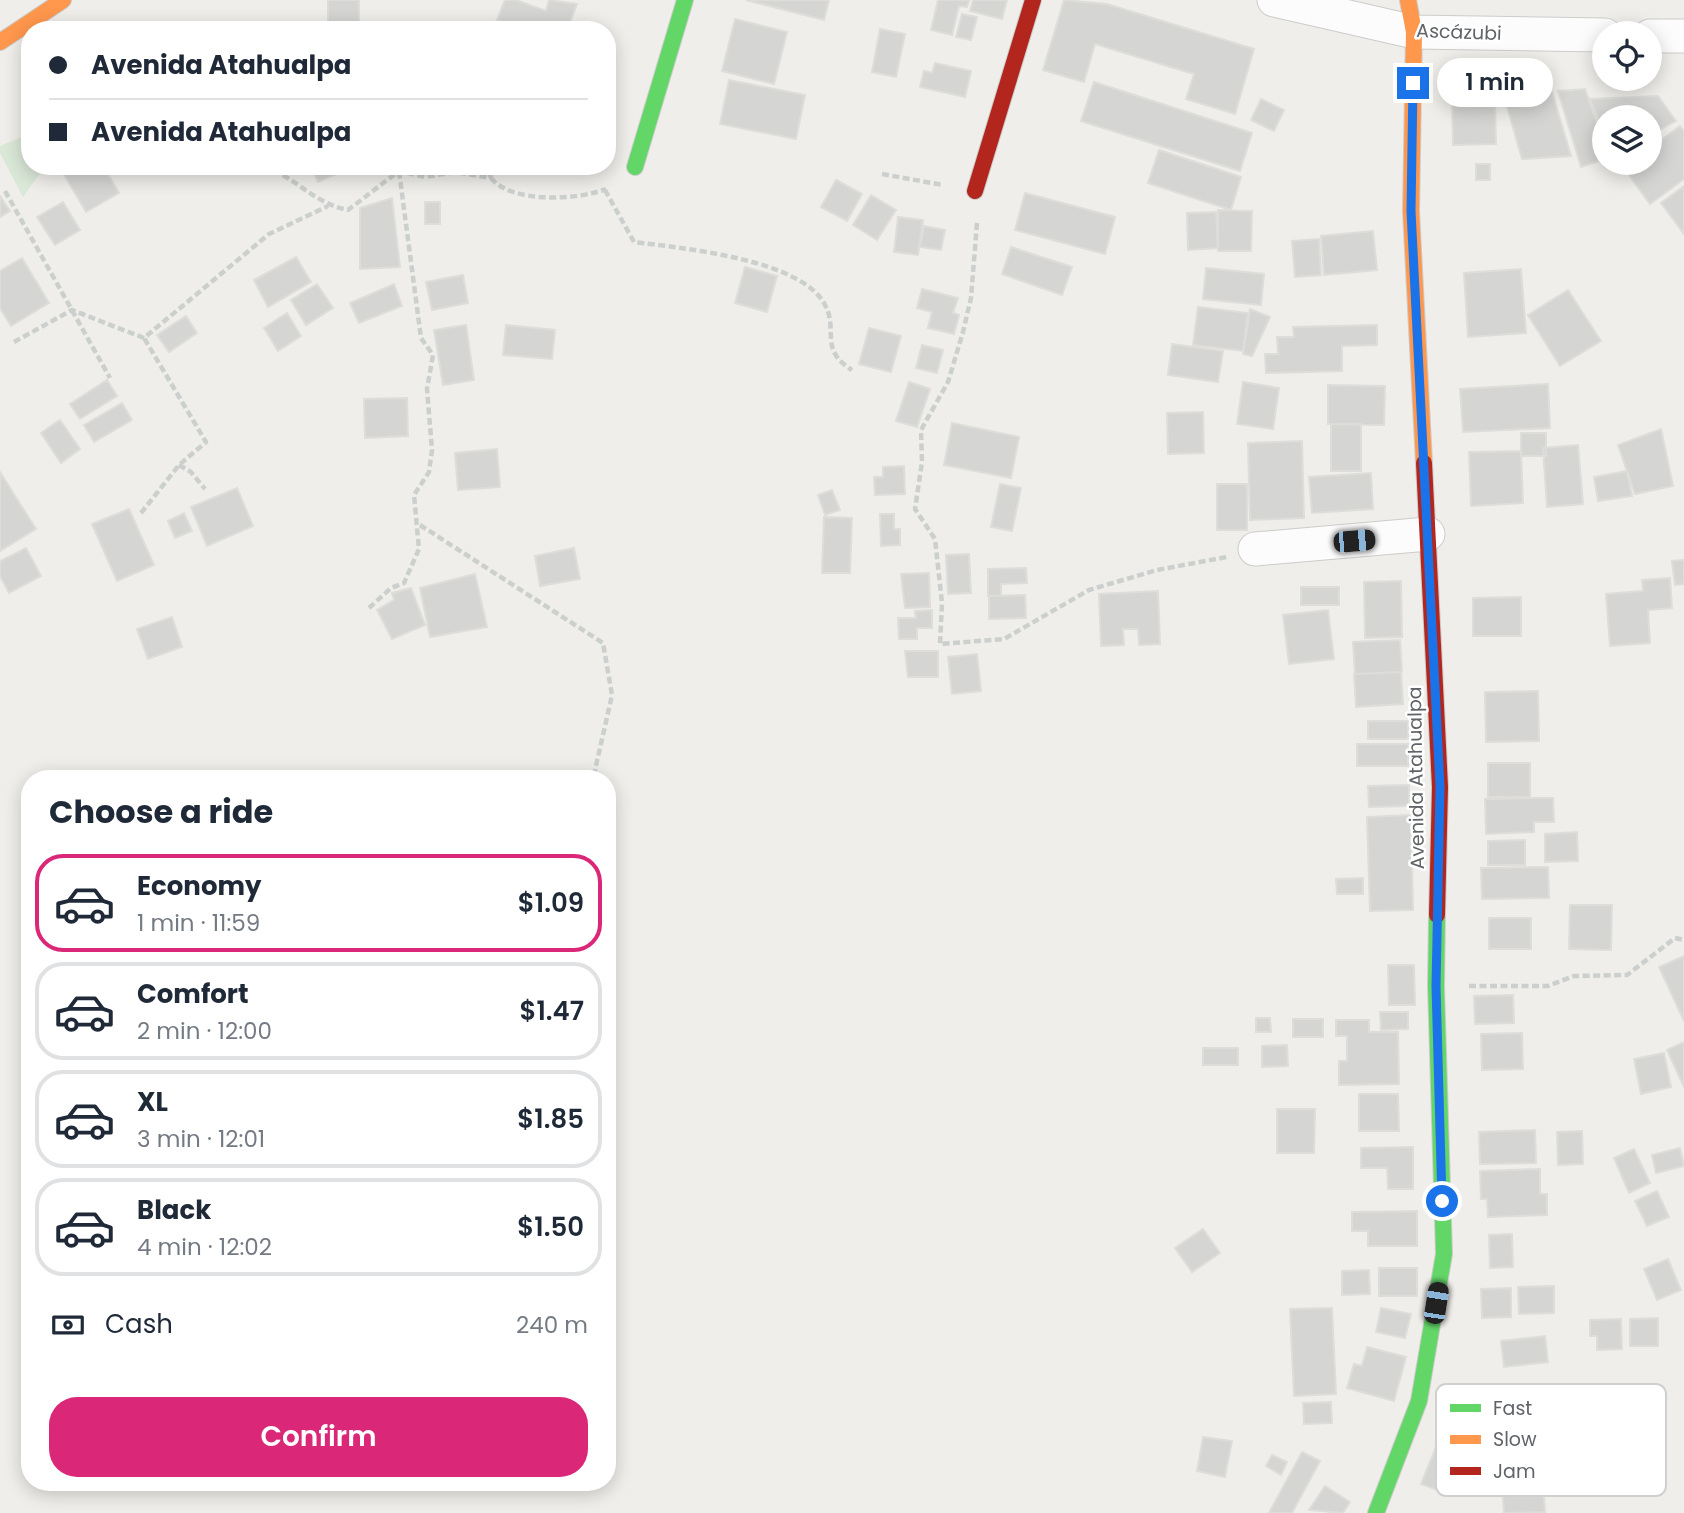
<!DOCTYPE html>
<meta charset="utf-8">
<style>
body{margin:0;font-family:Poppins,sans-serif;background:#f6f6f7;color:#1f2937;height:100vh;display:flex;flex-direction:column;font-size:26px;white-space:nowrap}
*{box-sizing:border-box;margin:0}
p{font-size:23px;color:#747a83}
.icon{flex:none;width:38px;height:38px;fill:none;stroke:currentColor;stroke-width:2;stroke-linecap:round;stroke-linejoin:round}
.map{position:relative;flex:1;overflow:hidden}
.panel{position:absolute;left:21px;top:770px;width:595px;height:721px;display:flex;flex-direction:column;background:#fff;border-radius:28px;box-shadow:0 4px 18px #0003}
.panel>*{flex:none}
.guide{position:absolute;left:21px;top:21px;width:595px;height:154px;border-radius:28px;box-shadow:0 4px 18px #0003;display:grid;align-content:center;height:154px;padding:0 28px;background:#fff}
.controls{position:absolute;left:1592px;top:21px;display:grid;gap:14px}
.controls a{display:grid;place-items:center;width:70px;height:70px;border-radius:50%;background:#fff;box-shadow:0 4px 18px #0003;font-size:35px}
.end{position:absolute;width:32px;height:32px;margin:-16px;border:9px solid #1a73e8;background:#fff;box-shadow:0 0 0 4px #fff}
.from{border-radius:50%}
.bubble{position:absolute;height:49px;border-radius:24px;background:#fff;box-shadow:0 4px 18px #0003;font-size:23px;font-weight:600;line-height:49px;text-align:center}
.car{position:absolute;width:21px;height:42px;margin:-21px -10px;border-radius:9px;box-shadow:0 0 5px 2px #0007;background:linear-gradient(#222 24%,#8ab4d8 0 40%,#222 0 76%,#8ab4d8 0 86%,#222 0)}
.guide b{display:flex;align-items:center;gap:24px;height:66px;font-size:26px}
.guide b+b{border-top:2px solid #e0e1e3}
.guide i{width:18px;height:18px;background:#1f2937}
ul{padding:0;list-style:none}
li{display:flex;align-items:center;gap:21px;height:98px;margin:0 14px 10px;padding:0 14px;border:4px solid #e0e1e3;border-radius:28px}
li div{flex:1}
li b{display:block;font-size:26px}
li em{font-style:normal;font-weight:600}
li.selected{border-color:#db2777}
li>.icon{width:63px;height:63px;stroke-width:1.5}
h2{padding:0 28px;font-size:32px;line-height:84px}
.pay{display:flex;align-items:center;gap:18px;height:77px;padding:0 28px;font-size:26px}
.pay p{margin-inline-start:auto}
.primary-button{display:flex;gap:14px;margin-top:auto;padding:14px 28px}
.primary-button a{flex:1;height:80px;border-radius:28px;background:#db2777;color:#fff;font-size:28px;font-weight:600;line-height:80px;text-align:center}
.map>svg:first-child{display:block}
</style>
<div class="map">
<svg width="1684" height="1513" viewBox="0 0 1684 1513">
<rect width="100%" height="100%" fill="#efeeea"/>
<path fill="#dae8d8" d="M 24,136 L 30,148 L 30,166 L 38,166 L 41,172 L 23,197 L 0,153 L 0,146 Z"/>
<path fill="#d5d5d3" stroke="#deddda" stroke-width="2" d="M 328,0 L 359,0 L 359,30 L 328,30 Z
M 505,0 L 516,0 L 546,11 L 549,0 L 577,4 L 567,30 L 523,30 L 497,20 Z
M 746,0 L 829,0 L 824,20 Z
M 938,0 L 969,0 L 967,7 L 959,6 L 952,35 L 931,30 Z
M 973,0 L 1007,0 L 1002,19 L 970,11 Z
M 1064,0 L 1107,4 L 1254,49 L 1235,114 L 1186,99 L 1194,74 L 1095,44 L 1084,82 L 1043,70 Z
M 962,14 L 977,17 L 971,40 L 956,37 Z
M 735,19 L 787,32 L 774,84 L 722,71 Z
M 427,26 L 427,30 L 402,30 L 402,28 Z
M 880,29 L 905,34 L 896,77 L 872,72 Z
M 935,63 L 971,71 L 965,97 L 920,87 L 924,71 L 932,73 Z
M 729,80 L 805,95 L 796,139 L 720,124 Z
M 1094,82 L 1252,133 L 1240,171 L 1081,121 Z
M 1585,89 L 1605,145 L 1605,159 L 1581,167 L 1558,91 Z
M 1552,92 L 1571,156 L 1522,159 L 1503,93 Z
M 1658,96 L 1676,121 L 1650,135 L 1650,117 L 1605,117 L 1605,136 L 1590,99 Z
M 1261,99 L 1284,110 L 1274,131 L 1251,120 Z
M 1495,100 L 1496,144 L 1453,145 L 1452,101 Z
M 1680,126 L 1684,131 L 1684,179 L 1650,204 L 1623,167 L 1629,163 L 1650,163 L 1650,148 Z
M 1159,150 L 1241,177 L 1231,210 L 1148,183 Z
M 1476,164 L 1490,164 L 1490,180 L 1476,180 Z
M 59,166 L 115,166 L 106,171 L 119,193 L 86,212 Z
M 311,166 L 355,166 L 318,182 Z
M 836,180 L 862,194 L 847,221 L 821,207 Z
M 1684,186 L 1684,234 L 1661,203 Z
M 1025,193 L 1115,217 L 1105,254 L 1015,230 Z
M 871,195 L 896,210 L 877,240 L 853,225 Z
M 0,196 L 10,211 L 0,217 Z
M 392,198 L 400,267 L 360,269 L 360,208 Z
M 63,202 L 80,230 L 55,245 L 37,217 Z
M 425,202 L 440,202 L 440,224 L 425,224 Z
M 1218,210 L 1252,211 L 1251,251 L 1218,251 Z
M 1216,212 L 1218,248 L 1188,250 L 1187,213 Z
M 898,217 L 923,220 L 918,255 L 894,252 Z
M 924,226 L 945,230 L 941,250 L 920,247 Z
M 1373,231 L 1377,270 L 1324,275 L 1321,236 Z
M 1319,239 L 1321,275 L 1295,277 L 1292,241 Z
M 1011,247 L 1072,267 L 1062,295 L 1002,274 Z
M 296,257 L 311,282 L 268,307 L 254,280 Z
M 22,258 L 49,303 L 11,326 L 0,308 L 0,271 Z
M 745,267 L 777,276 L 767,312 L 735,303 Z
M 1206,268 L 1264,274 L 1261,305 L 1203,299 Z
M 1521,269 L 1526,333 L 1468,337 L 1464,273 Z
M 463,275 L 468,303 L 432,310 L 426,282 Z
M 317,284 L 333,308 L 306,325 L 291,300 Z
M 394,284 L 402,306 L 359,323 L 350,303 Z
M 922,289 L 958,298 L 953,313 L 959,315 L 954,334 L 928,328 L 932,312 L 917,308 Z
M 1568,290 L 1601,341 L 1560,366 L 1528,315 Z
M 1198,307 L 1248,313 L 1243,351 L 1193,345 Z
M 1250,309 L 1270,317 L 1252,356 L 1243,354 Z
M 287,313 L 301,336 L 278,351 L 264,328 Z
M 186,316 L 197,333 L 169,352 L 157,335 Z
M 466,325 L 474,380 L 443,385 L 434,330 Z
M 506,325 L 555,330 L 552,359 L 503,355 Z
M 1377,325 L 1377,345 L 1342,346 L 1342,371 L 1266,373 L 1265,354 L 1278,354 L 1277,337 L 1294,337 L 1293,327 Z
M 869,328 L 901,336 L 891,372 L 859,364 Z
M 1172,344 L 1223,351 L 1218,382 L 1168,375 Z
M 922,345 L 943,350 L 937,373 L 916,368 Z
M 107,380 L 117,396 L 80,419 L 70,404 Z
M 909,382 L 930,389 L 917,427 L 896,421 Z
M 1243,382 L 1279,388 L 1273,429 L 1237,424 Z
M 1548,384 L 1550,428 L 1463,432 L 1460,389 Z
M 1328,385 L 1385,386 L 1384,425 L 1328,424 Z
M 407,398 L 408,436 L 365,438 L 364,399 Z
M 122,403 L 132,420 L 94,442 L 84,425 Z
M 1203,412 L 1204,453 L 1168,454 L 1167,413 Z
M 60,420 L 80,449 L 61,463 L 41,433 Z
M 952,423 L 1019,437 L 1011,478 L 944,465 Z
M 1331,424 L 1361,424 L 1361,471 L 1331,471 Z
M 1661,429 L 1673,486 L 1635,494 L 1618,445 Z
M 1521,433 L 1546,433 L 1546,456 L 1521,456 Z
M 1302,441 L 1304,518 L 1250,520 L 1248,443 Z
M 1578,445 L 1583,504 L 1547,507 L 1543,448 Z
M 497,449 L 500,487 L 458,490 L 455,453 Z
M 1521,451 L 1523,503 L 1471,506 L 1469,452 Z
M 904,466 L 905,494 L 875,495 L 874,477 L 883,477 L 883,467 Z
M 1627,471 L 1632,496 L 1598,501 L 1594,477 Z
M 0,472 L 36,529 L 0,551 Z
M 1371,473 L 1373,509 L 1312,513 L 1309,477 Z
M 1000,484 L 1021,488 L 1012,531 L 991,527 Z
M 1217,484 L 1247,484 L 1247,530 L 1217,530 Z
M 237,488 L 253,526 L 207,546 L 191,507 Z
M 832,490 L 840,510 L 825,515 L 818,495 Z
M 129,509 L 154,565 L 117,581 L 92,524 Z
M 184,513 L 192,531 L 175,538 L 168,521 Z
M 880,514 L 894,514 L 894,529 L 900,529 L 900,545 L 881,546 Z
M 824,517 L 852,518 L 850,573 L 822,573 Z
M 26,548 L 41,576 L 9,593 L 0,576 L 0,561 Z
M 574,548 L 580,579 L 540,586 L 535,556 Z
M 969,554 L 971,593 L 948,594 L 946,555 Z
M 1684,560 L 1684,584 L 1675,585 L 1672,561 Z
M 1026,568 L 1027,583 L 1001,584 L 1001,596 L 988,596 L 988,569 Z
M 929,573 L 930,607 L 905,608 L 901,574 Z
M 475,574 L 487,627 L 430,637 L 420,588 Z
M 1670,578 L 1672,608 L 1648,610 L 1650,643 L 1610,646 L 1606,594 L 1643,591 L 1642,580 Z
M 1401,581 L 1402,637 L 1365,638 L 1364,582 Z
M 1301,587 L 1339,587 L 1339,605 L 1301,605 Z
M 411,588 L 425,625 L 392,639 L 377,610 L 394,600 L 392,593 Z
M 1158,591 L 1160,644 L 1139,645 L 1138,629 L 1123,629 L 1124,645 L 1101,646 L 1099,594 Z
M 1025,595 L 1026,618 L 989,619 L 989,596 Z
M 1521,597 L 1521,636 L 1473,636 L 1473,598 Z
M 932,610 L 932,628 L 917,628 L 917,639 L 899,639 L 898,618 L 916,618 L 915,611 Z
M 1328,610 L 1334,659 L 1289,664 L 1283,615 Z
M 172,617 L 182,647 L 148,659 L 137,629 Z
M 1400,640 L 1402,672 L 1355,674 L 1353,642 Z
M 905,651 L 938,651 L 938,677 L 908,677 Z
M 977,654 L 981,691 L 952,694 L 948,657 Z
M 1401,672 L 1403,704 L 1356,707 L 1354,674 Z
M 1538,691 L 1539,741 L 1486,742 L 1485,692 Z
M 1368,721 L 1408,721 L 1408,739 L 1368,739 Z
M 1357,744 L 1408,744 L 1408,766 L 1357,766 Z
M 1488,763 L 1530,763 L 1530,797 L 1488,797 Z
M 1409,785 L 1409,806 L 1369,807 L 1368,786 Z
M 1533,798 L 1553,798 L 1554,822 L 1534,822 L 1534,832 L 1486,834 L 1485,799 Z
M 1411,815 L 1413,910 L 1370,911 L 1367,817 Z
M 1577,832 L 1578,861 L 1545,862 L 1545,834 Z
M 1525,840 L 1525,865 L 1488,865 L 1488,841 Z
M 1548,867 L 1549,898 L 1482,899 L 1481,868 Z
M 1363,878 L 1363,894 L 1337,894 L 1336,879 Z
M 1570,905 L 1612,905 L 1611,950 L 1569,949 Z
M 1489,918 L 1531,918 L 1531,949 L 1489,949 Z
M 1684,956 L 1684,1021 L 1659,967 Z
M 1388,965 L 1414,965 L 1415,1005 L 1389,1005 Z
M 1513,995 L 1514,1023 L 1475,1024 L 1474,996 Z
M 1380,1012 L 1408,1012 L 1408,1029 L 1381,1030 Z
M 1256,1018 L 1270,1018 L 1271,1032 L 1256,1032 Z
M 1293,1019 L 1323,1019 L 1323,1037 L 1293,1037 Z
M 1336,1020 L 1369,1020 L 1369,1032 L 1398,1032 L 1399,1084 L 1339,1085 L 1339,1061 L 1347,1061 L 1347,1036 L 1336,1036 Z
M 1522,1033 L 1523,1069 L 1482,1070 L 1481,1034 Z
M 1684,1042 L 1684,1087 L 1667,1050 Z
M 1287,1045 L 1288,1066 L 1262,1067 L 1262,1046 Z
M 1203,1048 L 1238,1048 L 1238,1065 L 1203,1065 Z
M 1664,1053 L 1671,1087 L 1641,1094 L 1634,1059 Z
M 1359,1094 L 1398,1094 L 1399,1131 L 1359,1131 Z
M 1277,1109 L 1315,1109 L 1314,1153 L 1277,1153 Z
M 1535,1130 L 1536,1163 L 1480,1164 L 1479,1132 Z
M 1582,1131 L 1583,1164 L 1558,1165 L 1557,1132 Z
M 1413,1147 L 1413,1189 L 1388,1189 L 1387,1168 L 1361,1168 L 1361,1148 Z
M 1680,1148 L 1684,1166 L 1656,1173 L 1652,1155 Z
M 1634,1149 L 1650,1183 L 1629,1193 L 1614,1158 Z
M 1540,1169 L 1540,1194 L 1547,1194 L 1547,1215 L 1488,1217 L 1487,1199 L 1481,1199 L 1480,1171 Z
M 1657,1191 L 1669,1217 L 1647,1226 L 1635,1201 Z
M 1417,1211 L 1417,1246 L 1368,1246 L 1368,1231 L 1352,1231 L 1352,1212 Z
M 1203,1229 L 1220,1253 L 1192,1272 L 1175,1248 Z
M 1512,1234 L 1513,1267 L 1490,1268 L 1489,1235 Z
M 1668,1259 L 1681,1290 L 1657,1300 L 1644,1269 Z
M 1379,1268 L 1417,1268 L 1417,1296 L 1379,1296 Z
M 1369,1270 L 1370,1294 L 1342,1295 L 1342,1271 Z
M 1554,1286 L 1554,1313 L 1519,1314 L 1518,1287 Z
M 1511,1288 L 1511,1317 L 1482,1318 L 1481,1289 Z
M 1332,1308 L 1336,1394 L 1294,1396 L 1290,1309 Z
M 1381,1308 L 1411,1314 L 1405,1338 L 1376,1332 Z
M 1658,1318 L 1658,1346 L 1630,1346 L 1630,1319 Z
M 1621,1319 L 1622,1349 L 1597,1350 L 1597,1336 L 1590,1336 L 1590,1320 Z
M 1545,1336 L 1548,1362 L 1504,1367 L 1501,1341 Z
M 1367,1347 L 1406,1357 L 1394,1401 L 1347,1388 L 1354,1364 L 1362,1366 Z
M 1331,1402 L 1332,1423 L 1304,1424 L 1303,1403 Z
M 1203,1437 L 1232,1441 L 1225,1477 L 1197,1471 Z
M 1436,1447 L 1462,1457 L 1448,1494 L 1421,1484 Z
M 1302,1452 L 1320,1461 L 1292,1513 L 1269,1513 Z
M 1272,1455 L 1287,1462 L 1281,1475 L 1266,1466 Z
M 1543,1482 L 1545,1512 L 1504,1513 L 1502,1484 Z
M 1325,1486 L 1350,1502 L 1343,1513 L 1309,1510 Z"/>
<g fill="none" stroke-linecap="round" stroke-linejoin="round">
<g stroke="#cccccb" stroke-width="35">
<path id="street" d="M 1274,0 L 1414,32 L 1605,35
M 1650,36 L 1684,36
M 1255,549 L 1428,534"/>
</g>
<g stroke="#cccccb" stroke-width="18">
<path id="fast" d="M 635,167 L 685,0
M 1376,1513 L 1419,1401 L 1444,1254 L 1436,986 L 1437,915"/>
</g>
<g stroke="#cccccb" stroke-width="18">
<path id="slow" d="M 1408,0 L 1414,32 L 1411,211 L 1424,463
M 0,42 L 63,0"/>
</g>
<g stroke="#cccccb" stroke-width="18">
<path id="jam" d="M 975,191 L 1033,0
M 1424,463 L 1440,787 L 1437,915"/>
</g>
<path stroke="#cbcfcd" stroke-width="4.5" stroke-dasharray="7 3.5" stroke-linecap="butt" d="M 264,166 C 295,177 315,204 348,210 L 399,171 L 425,177 L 456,172 L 491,178 L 488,166
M 882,174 L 943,185
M 491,178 C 512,204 578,200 606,189
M 605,190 L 634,242 C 681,248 802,259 825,305 C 839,331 818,349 852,370
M 5,191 L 110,378
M 977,223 L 971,298 L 963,332 L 948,382 L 921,430 L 922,462 L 915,509 L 935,539 L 942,603 L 940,644 L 1004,639 L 1089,590 L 1157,570 L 1227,557
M 14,342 L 72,310 L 144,338 L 269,234 L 328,206
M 179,465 L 191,472 L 205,489
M 141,513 L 179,465 L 206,442 L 144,338
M 420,525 L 603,643 L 612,695 L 593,779
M 369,608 L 391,588 L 404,583 L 419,549 L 414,495 L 429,472 L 432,450 L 427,389 L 433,355 L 421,338 L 399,171
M 1469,986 L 1548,986 L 1574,976 L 1627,975 L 1675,938 L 1684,940"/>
<use href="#street" stroke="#fdfcfc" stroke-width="33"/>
<use href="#fast" stroke="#63d668" stroke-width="16"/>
<use href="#slow" stroke="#ff974d" stroke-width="16"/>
<use href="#jam" stroke="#b3261e" stroke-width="16"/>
</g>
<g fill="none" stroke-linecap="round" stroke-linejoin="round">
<path stroke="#1a73e8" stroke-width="9" d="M 1413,83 L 1411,211 L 1440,787 L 1436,986 L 1442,1201"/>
</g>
<g text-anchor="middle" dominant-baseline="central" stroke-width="5" stroke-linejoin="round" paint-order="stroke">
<g font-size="19" fill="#606367" stroke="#fff">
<text transform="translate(1459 32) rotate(2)">Ascázubi</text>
<text transform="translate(1416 778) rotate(-91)">Avenida Atahualpa</text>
</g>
</g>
<rect x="1436" y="1384" width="230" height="112" rx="10" fill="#fff" stroke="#cfd0d1" stroke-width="2"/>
<rect x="1450" y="1404" width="31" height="8" fill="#63d668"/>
<rect x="1450" y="1435" width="31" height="9" fill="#ff974d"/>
<rect x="1450" y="1467" width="31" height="8" fill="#b3261e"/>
<g font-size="19" fill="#606367">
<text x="1493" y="1415">Fast</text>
<text x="1493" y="1446">Slow</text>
<text x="1493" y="1478">Jam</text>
</g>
</svg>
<div class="controls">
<a><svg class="icon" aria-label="locate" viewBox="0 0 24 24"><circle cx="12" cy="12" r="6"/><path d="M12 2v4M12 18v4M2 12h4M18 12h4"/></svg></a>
<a><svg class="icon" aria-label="layers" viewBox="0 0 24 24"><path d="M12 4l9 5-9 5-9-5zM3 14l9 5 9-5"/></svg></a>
</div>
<i class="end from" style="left:1442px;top:1201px"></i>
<i class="end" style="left:1413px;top:83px"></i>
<div class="bubble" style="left:1437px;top:58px;width:116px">1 min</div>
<i class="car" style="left:1354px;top:541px;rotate:85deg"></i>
<i class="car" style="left:1436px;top:1303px;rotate:9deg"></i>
<div class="guide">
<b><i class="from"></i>Avenida Atahualpa</b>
<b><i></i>Avenida Atahualpa</b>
</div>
<section class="panel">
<h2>Choose a ride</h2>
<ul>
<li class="selected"><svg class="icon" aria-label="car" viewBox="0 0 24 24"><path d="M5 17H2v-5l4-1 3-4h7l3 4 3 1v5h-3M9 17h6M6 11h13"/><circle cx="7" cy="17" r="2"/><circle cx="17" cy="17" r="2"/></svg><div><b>Economy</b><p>1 min · 11:59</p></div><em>$1.09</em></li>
<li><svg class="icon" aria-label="car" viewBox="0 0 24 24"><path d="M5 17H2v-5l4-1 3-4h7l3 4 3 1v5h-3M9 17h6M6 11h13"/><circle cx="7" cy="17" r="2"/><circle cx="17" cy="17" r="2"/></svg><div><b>Comfort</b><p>2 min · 12:00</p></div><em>$1.47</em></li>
<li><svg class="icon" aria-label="car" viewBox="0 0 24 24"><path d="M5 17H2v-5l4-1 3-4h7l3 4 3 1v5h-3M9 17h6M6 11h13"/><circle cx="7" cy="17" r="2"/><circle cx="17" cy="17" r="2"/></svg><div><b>XL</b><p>3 min · 12:01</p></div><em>$1.85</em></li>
<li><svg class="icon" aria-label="car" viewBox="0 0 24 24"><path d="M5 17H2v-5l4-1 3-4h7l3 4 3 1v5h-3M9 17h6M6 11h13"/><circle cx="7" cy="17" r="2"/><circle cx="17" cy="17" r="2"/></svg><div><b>Black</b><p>4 min · 12:02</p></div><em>$1.50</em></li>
</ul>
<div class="pay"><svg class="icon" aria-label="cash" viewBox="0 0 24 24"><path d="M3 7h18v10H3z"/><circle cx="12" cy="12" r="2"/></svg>Cash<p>240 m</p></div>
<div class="primary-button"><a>Confirm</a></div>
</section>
</div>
